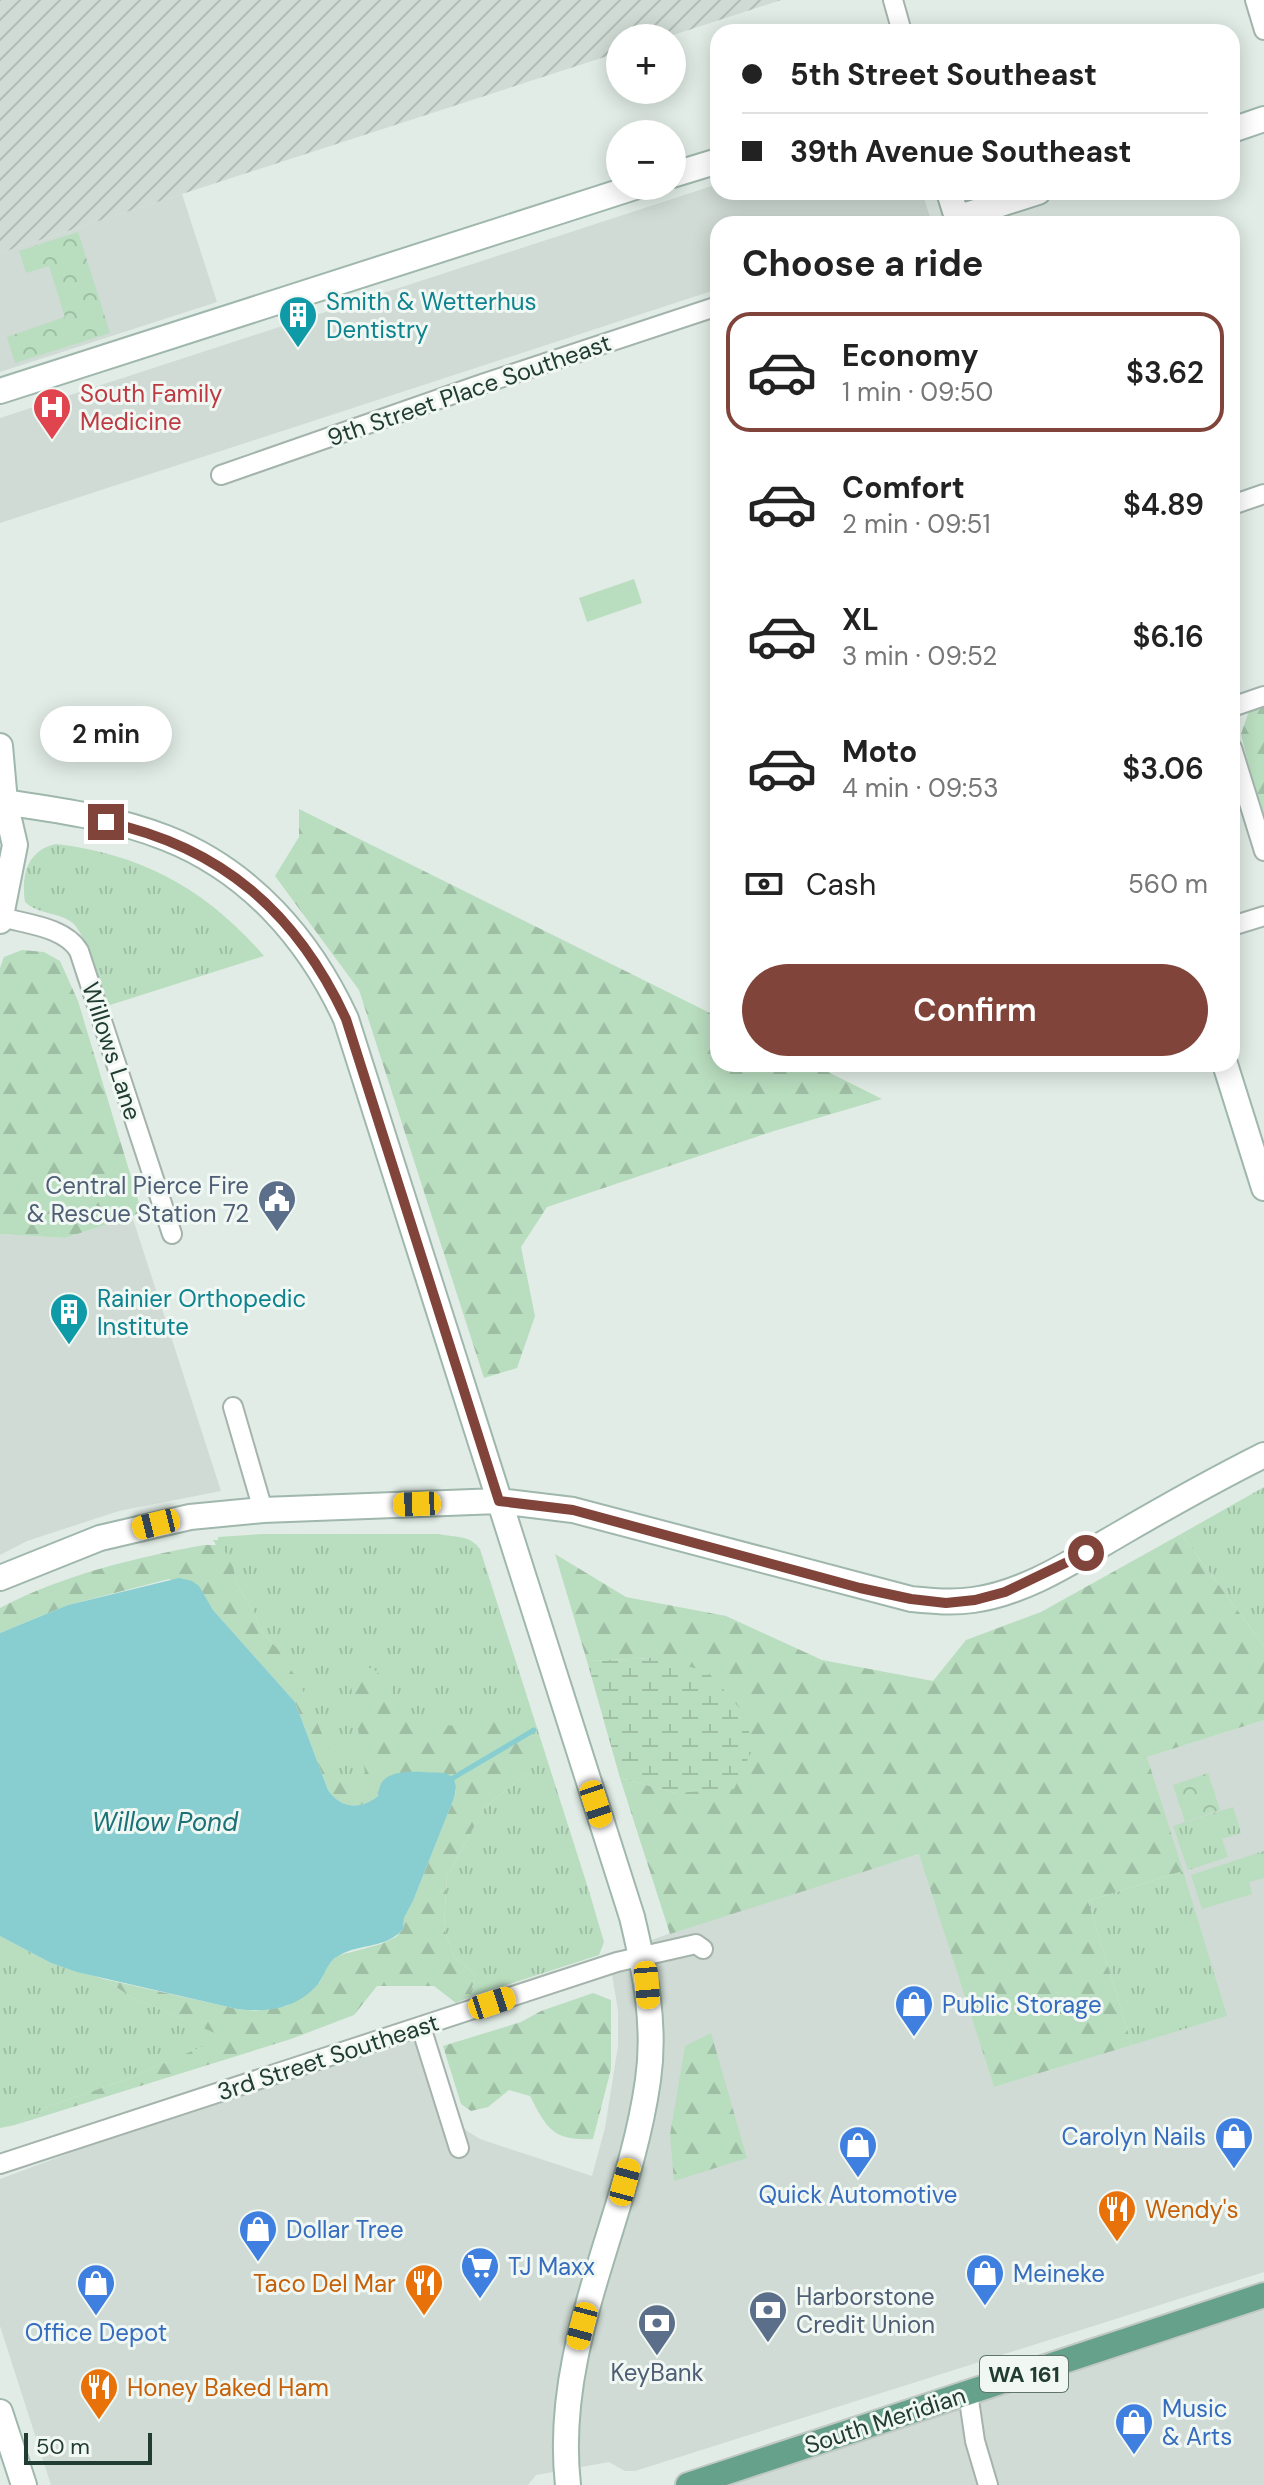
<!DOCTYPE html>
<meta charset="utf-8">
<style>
body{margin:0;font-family:"DM Sans",sans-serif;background:#f6f6f6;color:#222;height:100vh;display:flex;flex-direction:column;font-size:30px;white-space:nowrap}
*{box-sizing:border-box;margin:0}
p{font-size:26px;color:#767676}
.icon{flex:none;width:44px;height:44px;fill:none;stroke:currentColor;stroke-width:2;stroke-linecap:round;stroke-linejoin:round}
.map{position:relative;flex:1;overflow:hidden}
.side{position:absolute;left:710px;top:216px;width:530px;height:856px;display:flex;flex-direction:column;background:#fff;border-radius:24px;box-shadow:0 4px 20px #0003}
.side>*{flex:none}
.top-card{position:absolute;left:710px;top:24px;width:530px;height:176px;border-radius:24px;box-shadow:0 4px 20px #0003;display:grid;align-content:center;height:176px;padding:0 32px;background:#fff}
.buttons{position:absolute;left:606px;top:24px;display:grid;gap:16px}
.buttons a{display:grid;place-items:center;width:80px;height:80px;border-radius:50%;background:#fff;box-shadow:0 4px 20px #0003;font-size:40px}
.scale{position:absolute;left:24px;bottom:20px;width:128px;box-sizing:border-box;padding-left:8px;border:4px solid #213c32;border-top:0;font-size:22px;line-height:28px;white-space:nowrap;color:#213c32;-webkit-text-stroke:6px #f1f8f4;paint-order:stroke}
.end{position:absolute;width:36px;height:36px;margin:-18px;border:10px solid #80443a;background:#fff;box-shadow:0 0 0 4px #fff}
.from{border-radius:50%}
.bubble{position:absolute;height:56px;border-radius:28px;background:#fff;box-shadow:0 4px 20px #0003;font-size:26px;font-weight:600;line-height:56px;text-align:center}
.car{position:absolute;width:24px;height:48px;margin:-24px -12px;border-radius:10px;box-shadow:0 0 6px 2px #0007;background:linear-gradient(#f5c518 24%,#345 0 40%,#f5c518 0 76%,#345 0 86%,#f5c518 0)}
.top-card b{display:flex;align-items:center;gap:28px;height:76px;font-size:30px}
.top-card b+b{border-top:2px solid #e0e0e0}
.top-card i{width:20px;height:20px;background:#222}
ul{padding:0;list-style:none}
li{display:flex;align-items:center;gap:24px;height:120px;margin:0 16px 12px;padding:0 16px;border:4px solid transparent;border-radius:24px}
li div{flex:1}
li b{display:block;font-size:30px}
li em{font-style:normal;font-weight:600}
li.selected{border-color:#80443a}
li>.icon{width:72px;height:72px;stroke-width:1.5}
h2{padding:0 32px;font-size:36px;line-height:96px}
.pay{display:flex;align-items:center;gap:20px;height:88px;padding:0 32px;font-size:30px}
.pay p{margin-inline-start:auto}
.button{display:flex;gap:16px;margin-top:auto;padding:16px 32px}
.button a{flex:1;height:92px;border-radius:48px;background:#80443a;color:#fff;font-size:32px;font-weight:600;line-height:92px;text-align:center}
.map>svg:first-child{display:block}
</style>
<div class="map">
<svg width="1264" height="2485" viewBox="0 0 1264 2485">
<defs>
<pattern id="industrial-furrows" width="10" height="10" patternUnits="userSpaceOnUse" patternTransform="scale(2)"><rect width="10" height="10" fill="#cfdbd4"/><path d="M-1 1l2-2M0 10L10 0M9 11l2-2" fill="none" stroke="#b1bdb6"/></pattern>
<pattern id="grass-tufts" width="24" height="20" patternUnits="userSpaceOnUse" patternTransform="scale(2)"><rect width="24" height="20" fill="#b9ddbf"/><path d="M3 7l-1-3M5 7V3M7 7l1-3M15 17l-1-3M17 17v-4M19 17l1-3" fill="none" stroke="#9fbfa5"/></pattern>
<pattern id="forest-firs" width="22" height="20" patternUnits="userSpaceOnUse" patternTransform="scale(2)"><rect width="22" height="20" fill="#b9ddbf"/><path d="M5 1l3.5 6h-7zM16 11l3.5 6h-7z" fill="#9fbfa5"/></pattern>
<pattern id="wetland-marsh" width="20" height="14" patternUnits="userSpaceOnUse" patternTransform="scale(2)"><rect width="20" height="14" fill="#b9ddbf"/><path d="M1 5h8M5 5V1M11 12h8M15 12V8" fill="none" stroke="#9fbfa5"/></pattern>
<pattern id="park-crowns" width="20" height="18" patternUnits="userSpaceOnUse" patternTransform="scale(2)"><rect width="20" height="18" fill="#b9ddbf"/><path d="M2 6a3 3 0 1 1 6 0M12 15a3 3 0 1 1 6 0" fill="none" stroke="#9fbfa5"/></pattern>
</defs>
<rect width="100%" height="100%" fill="#e1ece6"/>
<path fill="#cfdbd4" d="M 718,184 L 718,192 L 922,192 L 931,220 L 918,224 L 718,224 L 718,289 L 0,523 L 0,418 Z
M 182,194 L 217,302 L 0,372 L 0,253 Z
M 132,1216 L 221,1491 L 119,1511 L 27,1541 L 0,1555 L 0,1234 L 65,1238 Z
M 1264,1720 L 1264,2272 L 635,2471 L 625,2471 L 609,2462 L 536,2475 L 528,2485 L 51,2485 L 0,2326 L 0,2179 L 75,2151 L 432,2032 L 459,2123 L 467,2131 L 480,2139 L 592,2176 L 605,2128 L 618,2046 L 618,2011 L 609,1956 L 703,1921 L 920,1854 L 994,2087 L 1226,2016 L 1147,1757 Z
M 1264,2295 L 1264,2485 L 688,2485 Z"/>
<path fill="url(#industrial-furrows)" d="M 0,0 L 781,0 L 664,38 L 620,38 L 620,52 L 0,253 Z"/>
<path fill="url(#grass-tufts)" d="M 56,844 C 143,854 207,890 264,956 L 107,1006 C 101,988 86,930 70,921 C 56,912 38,914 25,902 C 21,876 27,850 56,844 Z
M 1264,1487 L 1264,1646 L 1181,1534 Z
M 263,1534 L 439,1534 C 456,1538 469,1534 480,1549 L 589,1891 L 604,1942 L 599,1955 L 469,1997 L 476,1975 L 454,1957 L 444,1927 L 447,1876 L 485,1807 L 529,1772 L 341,1788 L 277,1648 L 262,1632 L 254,1612 L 236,1583 L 234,1574 L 213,1540 L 218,1540 L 218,1537 Z
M 1233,1807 L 1241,1833 L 1222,1839 L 1228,1857 L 1188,1870 L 1173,1826 Z
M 1264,1851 L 1264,1878 L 1249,1882 L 1252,1894 L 1202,1909 L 1191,1875 Z
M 1183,1871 L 1227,2016 L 1132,2045 L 1088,1901 Z
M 0,1936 L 51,1963 L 104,1979 L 131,1997 L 225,2037 L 125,2080 L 49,2106 L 15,2125 L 0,2128 Z"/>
<path fill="url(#forest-firs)" d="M 1264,704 L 1264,816 L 1257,800 L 1241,734 L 1249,711 Z
M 299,809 L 718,1017 L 718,1064 L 812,1064 L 882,1099 L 774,1131 L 547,1207 L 521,1247 L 535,1316 L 517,1368 L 484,1378 L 359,990 L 275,876 L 299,837 Z
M 22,950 L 44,952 L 60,961 L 78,1001 L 142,1213 L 65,1238 L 0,1234 L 0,968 L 4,957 Z
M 1181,1534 L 1264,1646 L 1264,1720 L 1147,1757 L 1183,1871 L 1088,1901 L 1132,2045 L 994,2087 L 919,1854 L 670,1934 L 620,1778 L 676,1793 L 652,1658 L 587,1661 L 555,1554 L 626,1597 L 726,1616 L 822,1660 L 933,1681 L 966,1640 L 1041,1612 Z
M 204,1545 L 219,1545 L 232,1560 L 236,1583 L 254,1612 L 262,1632 L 277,1648 L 300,1684 L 342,1779 L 354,1779 L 365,1773 L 348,1667 C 391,1659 387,1700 410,1718 C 432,1734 489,1720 515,1715 L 535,1734 L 539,1753 L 529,1772 L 485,1807 L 447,1876 L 444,1927 L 454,1957 L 476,1975 L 469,1997 L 456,2003 L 434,1986 L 377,1986 L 354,2015 L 291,2039 L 15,2125 L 49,2106 L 125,2080 L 224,2037 L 131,1997 L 104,1979 L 237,2009 L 256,2011 L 287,2006 L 320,1982 L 329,1964 L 337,1956 L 381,1944 L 396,1937 L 403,1929 L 404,1918 L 413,1901 L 454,1798 L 456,1791 L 445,1773 C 420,1773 385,1765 378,1796 C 361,1810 341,1809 328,1790 L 295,1702 L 213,1610 L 202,1592 L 169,1579 L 68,1605 L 0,1633 L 0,1608 C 63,1575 134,1558 204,1545 Z
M 593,1993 L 611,2000 L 611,2069 L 593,2139 C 553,2141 547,2129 530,2096 L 509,2090 L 488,2107 L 471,2111 L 461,2104 L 443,2046 L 521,2022 L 541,2011 Z
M 711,2033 L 747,2158 L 674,2181 L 670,2135 L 685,2046 Z"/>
<path fill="url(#wetland-marsh)" d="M 652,1658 L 707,1671 L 742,1711 L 754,1746 L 734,1789 L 676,1793 L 620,1778 L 587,1661 Z"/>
<path fill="url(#park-crowns)" d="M 78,232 L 110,333 L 15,363 L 7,337 L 65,317 L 49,266 L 26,273 L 19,251 Z
M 1208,1773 L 1220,1810 L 1185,1822 L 1173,1785 Z"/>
<path fill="#b9ddbf" d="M 634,579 L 642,603 L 587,622 L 579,598 Z"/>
<path fill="#88ced1" d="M 179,1578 L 192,1581 L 199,1586 L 213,1610 L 295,1702 L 328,1790 C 341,1809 361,1810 378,1796 C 379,1789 380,1782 386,1778 C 400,1768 428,1773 445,1773 C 457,1777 457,1787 454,1798 L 413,1901 L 404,1918 L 403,1929 C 386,1949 361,1943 340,1955 C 327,1961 326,1974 318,1984 C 297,2009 266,2013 237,2009 L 77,1972 L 51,1963 L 0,1936 L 0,1633 L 68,1605 Z"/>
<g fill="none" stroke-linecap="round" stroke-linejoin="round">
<path stroke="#88ced1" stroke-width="5" d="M 453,1778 L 534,1730"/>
<g stroke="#a4b4ac" stroke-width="22">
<path id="street" d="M 893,0 L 902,32
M 1255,0 L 1264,30
M 221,475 L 485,383 L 718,306
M 1232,505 L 1264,494
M 1232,707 L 1264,696
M 1232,748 L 1264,851
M 1,917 C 26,924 65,927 79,951 L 172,1234
M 1232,926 L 1264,916
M 233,1407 L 263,1510
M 421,2027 L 459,2148
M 0,2164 L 617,1962 L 696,1944 L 703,1949
M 968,2393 L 975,2441 L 988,2485"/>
</g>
<g stroke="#9fb7ac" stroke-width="28">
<path id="secondary" d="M 1232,130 L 1264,119
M 672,175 L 718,161
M 949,192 L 959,224
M 957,218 L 1038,192
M 0,391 L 638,186
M 0,746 L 5,802 L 15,845 L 0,921
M 5,802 C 58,810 116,818 166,838 C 250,871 309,939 346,1019 L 632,1917 C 645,1971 656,2024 648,2080 C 629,2217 552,2344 568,2485
M 1225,1064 L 1264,1188
M 0,1578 L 100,1538 L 190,1517 L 263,1510 L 499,1501 L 573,1510 L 911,1599 C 932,1601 952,1603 973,1600 C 1025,1593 1073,1561 1118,1535 C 1166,1507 1214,1480 1264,1455
M 0,2412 L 24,2485"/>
</g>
<g stroke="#c1c8c6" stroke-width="28">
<path id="primary" d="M 688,2485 L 1264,2295"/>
</g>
<use href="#street" stroke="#fff" stroke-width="18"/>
<use href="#secondary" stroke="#fff" stroke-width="24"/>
<use href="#primary" stroke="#65a18b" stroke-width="24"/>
</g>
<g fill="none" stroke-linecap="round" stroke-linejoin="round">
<path stroke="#80443a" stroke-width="10" d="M 106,822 C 222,847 297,913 346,1019 L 499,1501 L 573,1510 L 860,1588 L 911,1599 L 946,1603 L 975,1600 L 1005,1592 L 1086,1553"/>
</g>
<defs>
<g id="building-pin" transform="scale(2)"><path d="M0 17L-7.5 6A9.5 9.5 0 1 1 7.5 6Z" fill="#0f9aa8" stroke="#f1f8f4"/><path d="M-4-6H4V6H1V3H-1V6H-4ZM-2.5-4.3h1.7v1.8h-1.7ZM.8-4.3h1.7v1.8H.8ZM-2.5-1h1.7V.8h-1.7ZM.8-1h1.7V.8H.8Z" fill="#fff"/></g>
<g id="hospital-pin" transform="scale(2)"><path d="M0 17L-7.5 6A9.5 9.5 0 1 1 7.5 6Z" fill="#e0444e" stroke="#f1f8f4"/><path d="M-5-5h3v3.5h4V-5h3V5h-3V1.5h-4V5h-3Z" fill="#fff"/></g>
<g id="civic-pin" transform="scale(2)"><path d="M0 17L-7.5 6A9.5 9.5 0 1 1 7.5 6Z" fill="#5c6f8a" stroke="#f1f8f4"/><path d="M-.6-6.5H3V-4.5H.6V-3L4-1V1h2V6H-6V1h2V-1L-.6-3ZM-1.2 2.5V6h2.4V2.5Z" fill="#fff"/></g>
<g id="shop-pin" transform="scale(2)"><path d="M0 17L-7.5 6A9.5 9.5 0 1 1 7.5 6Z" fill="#3f7fe0" stroke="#f1f8f4"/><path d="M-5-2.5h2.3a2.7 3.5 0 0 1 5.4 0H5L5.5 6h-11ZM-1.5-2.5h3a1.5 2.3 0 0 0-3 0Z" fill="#fff"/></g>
<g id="restaurant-pin" transform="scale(2)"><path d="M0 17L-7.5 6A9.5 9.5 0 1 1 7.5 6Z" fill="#e8710a" stroke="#f1f8f4"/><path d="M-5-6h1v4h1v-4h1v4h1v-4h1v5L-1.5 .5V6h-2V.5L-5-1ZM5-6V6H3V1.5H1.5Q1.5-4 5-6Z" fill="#fff"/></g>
<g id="supermarket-pin" transform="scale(2)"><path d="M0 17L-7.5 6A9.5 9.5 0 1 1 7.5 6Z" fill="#3f7fe0" stroke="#f1f8f4"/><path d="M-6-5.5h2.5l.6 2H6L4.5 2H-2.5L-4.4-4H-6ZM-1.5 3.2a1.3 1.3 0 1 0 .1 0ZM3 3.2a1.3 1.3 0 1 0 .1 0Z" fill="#fff"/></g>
<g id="bank-pin" transform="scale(2)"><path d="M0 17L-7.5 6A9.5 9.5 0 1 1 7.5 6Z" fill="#5c6f8a" stroke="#f1f8f4"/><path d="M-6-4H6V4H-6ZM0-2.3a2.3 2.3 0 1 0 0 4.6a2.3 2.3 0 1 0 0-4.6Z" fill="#fff"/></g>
</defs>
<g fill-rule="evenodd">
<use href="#building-pin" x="298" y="315"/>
<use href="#hospital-pin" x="52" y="407"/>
<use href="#civic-pin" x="277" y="1199"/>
<use href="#building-pin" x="69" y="1312"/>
<use href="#shop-pin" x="914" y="2004"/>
<use href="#shop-pin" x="1234" y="2136"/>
<use href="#shop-pin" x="858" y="2145"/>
<use href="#restaurant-pin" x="1117" y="2209"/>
<use href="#shop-pin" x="258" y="2229"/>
<use href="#supermarket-pin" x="480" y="2266"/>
<use href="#shop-pin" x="985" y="2273"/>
<use href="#shop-pin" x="96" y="2283"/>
<use href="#restaurant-pin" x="424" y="2283"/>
<use href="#bank-pin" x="768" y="2310"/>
<use href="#bank-pin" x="657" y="2323"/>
<use href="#restaurant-pin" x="99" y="2387"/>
<use href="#shop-pin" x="1134" y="2422"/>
</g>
<g text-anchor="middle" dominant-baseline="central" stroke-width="6" stroke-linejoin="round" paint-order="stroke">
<rect fill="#f1f8f4" stroke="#5f746c" stroke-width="2" x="980" y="2356" width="88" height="36" rx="6"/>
<g font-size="22" font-weight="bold" fill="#213c32">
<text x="1024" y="2374">WA 161</text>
</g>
<g font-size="24" fill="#0d838f" stroke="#f1f8f4" text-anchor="start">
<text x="326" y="301">Smith &amp; Wetterhus<tspan x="326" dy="28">Dentistry</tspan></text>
<text x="97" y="1298">Rainier Orthopedic<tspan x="97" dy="28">Institute</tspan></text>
</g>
<g font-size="24" fill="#213c32" stroke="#f1f8f4">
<text transform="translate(469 390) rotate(-19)">9th Street Place Southeast</text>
<text transform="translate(112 1051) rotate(72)">Willows Lane</text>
<text transform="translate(328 2057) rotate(-18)">3rd Street Southeast</text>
<text transform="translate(885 2420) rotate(-18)">South Meridian</text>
</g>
<g font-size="24" fill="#be3a42" stroke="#f1f8f4" text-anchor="start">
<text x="80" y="393">South Family<tspan x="80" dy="28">Medicine</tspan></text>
</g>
<g font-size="24" fill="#4e5e75" stroke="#f1f8f4" text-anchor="end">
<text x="249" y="1185">Central Pierce Fire<tspan x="249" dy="28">&amp; Rescue Station 72</tspan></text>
<text x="796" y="2296" text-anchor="start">Harborstone<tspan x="796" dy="28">Credit Union</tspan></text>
<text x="657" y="2372" text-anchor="middle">KeyBank</text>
</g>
<g font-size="24" fill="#366cbe" stroke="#f1f8f4" text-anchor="start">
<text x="942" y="2004">Public Storage</text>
<text x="1206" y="2136" text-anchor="end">Carolyn Nails</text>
<text x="858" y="2194" text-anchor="middle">Quick Automotive</text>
<text x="286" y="2229">Dollar Tree</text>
<text x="508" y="2266">TJ Maxx</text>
<text x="1013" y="2273">Meineke</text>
<text x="96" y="2332" text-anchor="middle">Office Depot</text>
<text x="1162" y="2408">Music<tspan x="1162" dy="28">&amp; Arts</tspan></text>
</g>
<g font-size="24" fill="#c56008" stroke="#f1f8f4" text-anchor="start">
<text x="1145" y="2209">Wendy's</text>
<text x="396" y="2283" text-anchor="end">Taco Del Mar</text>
<text x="127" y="2387">Honey Baked Ham</text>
</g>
<g font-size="26" font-style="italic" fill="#1b7378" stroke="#f1f8f4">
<text x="165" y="1822">Willow Pond</text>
</g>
</g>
</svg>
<div class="buttons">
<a>+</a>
<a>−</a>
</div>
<div class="scale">50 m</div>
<i class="end from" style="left:1086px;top:1553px"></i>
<i class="end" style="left:106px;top:822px"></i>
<div class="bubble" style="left:40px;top:706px;width:132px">2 min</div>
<i class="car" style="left:417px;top:1504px;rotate:268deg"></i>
<i class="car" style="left:156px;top:1524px;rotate:256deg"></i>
<i class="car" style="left:596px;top:1804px;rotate:162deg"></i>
<i class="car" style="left:647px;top:1985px;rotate:175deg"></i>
<i class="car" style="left:492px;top:2003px;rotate:72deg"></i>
<i class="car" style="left:625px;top:2182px;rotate:15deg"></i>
<i class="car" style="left:582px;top:2326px;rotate:195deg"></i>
<div class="top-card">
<b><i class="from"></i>5th Street Southeast</b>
<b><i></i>39th Avenue Southeast</b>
</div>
<section class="side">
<h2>Choose a ride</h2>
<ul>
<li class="selected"><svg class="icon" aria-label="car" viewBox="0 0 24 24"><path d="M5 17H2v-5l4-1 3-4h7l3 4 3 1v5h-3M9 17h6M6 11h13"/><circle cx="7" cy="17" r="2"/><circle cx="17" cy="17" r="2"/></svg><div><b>Economy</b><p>1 min · 09:50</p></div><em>$3.62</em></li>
<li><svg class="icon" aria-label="car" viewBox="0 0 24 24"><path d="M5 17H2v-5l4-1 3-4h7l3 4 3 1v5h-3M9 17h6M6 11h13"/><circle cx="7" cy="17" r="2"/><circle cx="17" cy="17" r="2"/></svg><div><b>Comfort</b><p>2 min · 09:51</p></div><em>$4.89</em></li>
<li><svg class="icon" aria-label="car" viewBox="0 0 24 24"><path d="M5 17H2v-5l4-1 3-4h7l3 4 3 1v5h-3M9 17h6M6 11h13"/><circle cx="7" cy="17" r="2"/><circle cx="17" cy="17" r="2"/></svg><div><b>XL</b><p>3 min · 09:52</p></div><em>$6.16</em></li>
<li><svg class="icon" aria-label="car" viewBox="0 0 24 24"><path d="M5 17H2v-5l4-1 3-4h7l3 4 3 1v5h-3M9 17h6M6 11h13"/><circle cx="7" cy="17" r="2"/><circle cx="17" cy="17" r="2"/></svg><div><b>Moto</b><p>4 min · 09:53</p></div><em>$3.06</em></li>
</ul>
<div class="pay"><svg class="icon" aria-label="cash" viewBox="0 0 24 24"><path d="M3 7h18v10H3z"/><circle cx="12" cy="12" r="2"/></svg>Cash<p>560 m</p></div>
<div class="button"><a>Confirm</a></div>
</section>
</div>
